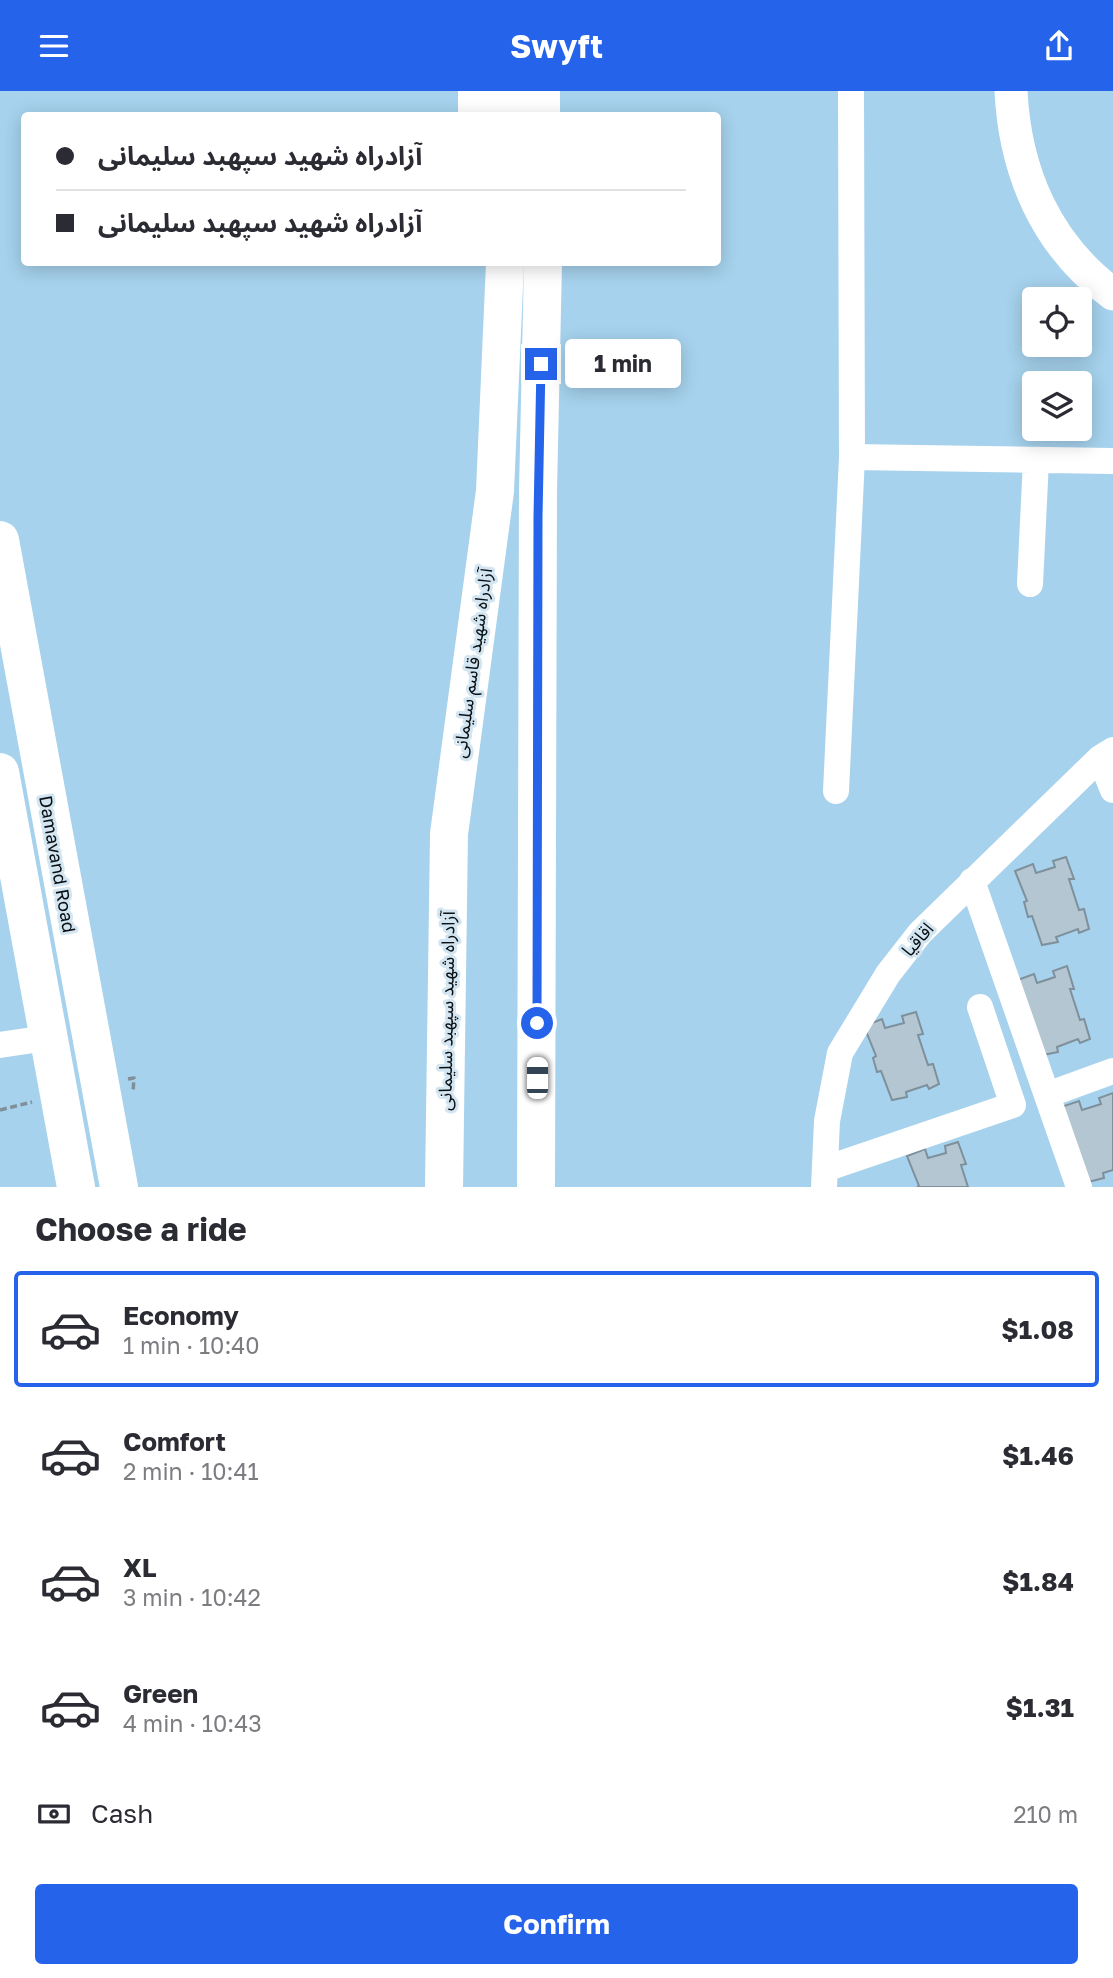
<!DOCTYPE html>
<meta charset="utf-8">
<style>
body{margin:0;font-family:"Golos Text","Noto Sans Arabic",sans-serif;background:#f2f2f3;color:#2b2b33;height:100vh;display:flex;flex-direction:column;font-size:26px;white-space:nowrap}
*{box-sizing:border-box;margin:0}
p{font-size:23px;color:#7c7c81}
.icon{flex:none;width:38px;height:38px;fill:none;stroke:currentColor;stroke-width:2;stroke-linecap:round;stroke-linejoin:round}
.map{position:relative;height:1096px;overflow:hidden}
.sheet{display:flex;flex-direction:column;background:#fff;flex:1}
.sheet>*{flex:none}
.hud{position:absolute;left:21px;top:21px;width:700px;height:154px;border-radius:7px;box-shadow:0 4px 18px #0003;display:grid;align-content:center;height:154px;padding:0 35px;background:#fff}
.buttons{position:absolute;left:1022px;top:196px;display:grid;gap:14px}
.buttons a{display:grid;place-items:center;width:70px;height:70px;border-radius:7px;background:#fff;box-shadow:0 4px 18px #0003;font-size:35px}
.end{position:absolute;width:32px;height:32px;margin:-16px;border:9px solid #2563eb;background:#fff;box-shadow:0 0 0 4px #fff}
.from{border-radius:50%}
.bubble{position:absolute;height:49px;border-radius:7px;background:#fff;box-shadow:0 4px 18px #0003;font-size:23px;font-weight:700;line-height:49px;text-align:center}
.car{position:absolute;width:21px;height:42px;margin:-21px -10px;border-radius:9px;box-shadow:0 0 5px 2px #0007;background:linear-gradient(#fff 24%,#345 0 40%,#fff 0 76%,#345 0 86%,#fff 0)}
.hud b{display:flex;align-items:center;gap:24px;height:66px;font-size:26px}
.hud b+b{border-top:2px solid #e1e1e2}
.hud i{width:18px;height:18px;background:#2b2b33}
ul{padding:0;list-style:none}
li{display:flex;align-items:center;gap:21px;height:116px;margin:0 14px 10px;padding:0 21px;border:4px solid transparent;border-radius:7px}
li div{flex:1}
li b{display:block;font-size:26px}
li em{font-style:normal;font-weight:700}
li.current{border-color:#2563eb}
li>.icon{width:63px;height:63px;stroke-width:1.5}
h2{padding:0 35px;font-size:32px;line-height:84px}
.pay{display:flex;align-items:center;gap:18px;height:77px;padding:0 35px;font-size:26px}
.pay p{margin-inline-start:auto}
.button{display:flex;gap:14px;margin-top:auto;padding:14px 35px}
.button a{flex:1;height:80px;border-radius:7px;background:#2563eb;color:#fff;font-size:28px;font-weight:700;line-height:80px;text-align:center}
header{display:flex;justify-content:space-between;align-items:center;height:91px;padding:0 35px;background:#2563eb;color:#fff;font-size:32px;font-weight:700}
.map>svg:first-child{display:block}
</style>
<header><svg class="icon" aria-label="menu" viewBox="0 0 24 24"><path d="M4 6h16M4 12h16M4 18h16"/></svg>Swyft<svg class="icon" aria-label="share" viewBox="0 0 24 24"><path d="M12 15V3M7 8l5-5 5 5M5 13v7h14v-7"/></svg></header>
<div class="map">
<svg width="1113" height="1096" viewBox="0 0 1113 1096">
<rect width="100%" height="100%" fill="#d2e5f1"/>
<path fill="#a6d2ed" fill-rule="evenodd" d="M 0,0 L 1113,0 L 1113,1096 L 0,1096 ZM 24,24 L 718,24 L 718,172 L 24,172 ZM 1034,208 L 1080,208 L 1080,254 L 1034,254 ZM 1034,292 L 1080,292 L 1080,338 L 1034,338 Z"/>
<path fill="#b3c6d1" stroke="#7e909b" stroke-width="2" d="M 1066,766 L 1074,788 L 1069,788 L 1079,819 L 1084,818 L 1089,838 L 1079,842 L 1078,838 L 1056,846 L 1058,851 L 1042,854 L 1032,825 L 1028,826 L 1024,811 L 1027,810 L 1015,780 L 1033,773 L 1036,782 L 1055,776 L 1053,770 Z
M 1067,875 L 1074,898 L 1070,898 L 1080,929 L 1084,928 L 1090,948 L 1080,952 L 1078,948 L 1057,956 L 1058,961 L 1043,964 L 1015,890 L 1034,883 L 1037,892 L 1055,886 L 1053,880 Z
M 916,921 L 923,943 L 918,944 L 928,974 L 933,973 L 939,993 L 929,998 L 927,994 L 906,1001 L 907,1006 L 892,1009 L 881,980 L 877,981 L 873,967 L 876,965 L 864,935 L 882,928 L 885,937 L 904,932 L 902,925 Z
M 1113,1002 L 1113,1079 L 1103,1082 L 1104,1087 L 1088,1091 L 1061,1016 L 1079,1010 L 1082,1019 L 1101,1013 L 1099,1007 Z
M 958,1051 L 966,1073 L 961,1074 L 968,1096 L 917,1096 L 919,1095 L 907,1065 L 925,1058 L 928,1067 L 946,1062 L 945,1055 Z"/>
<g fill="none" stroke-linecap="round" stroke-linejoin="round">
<path stroke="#818f98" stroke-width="3.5" stroke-dasharray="7 3.5" stroke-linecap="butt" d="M 128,988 L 134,987 L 133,1001
M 0,1019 L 32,1011"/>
<path stroke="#fff" stroke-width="26" d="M 852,366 L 1113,370
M 1030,493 L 1036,369
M 1100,667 L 1113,699
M 836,700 L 852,366 L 851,0
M 972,790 L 1079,1096
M 0,954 L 47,947
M 1047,1004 L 1113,980
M 825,1078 L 1013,1014 L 980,916
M 824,1096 L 827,1030 L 840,962 L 888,883 L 920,842 L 1100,667 L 1113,659"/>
<path stroke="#fff" stroke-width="33" d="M 1011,0 C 1015,81 1046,154 1113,203"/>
<path stroke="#fff" stroke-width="38" d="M 541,0 L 541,24
M 477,24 L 477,0
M 508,24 L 509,0
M 0,449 L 119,1096
M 0,681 L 76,1096
M 444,1096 L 449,743 L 495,400 L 505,172
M 536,1096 L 538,400 L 543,172"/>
</g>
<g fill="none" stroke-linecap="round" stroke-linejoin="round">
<path stroke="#2563eb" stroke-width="9" d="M 537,932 L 538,426 L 541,273"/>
</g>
<g text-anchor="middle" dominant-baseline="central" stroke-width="6" stroke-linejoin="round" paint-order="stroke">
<g font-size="18" fill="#080e12" stroke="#d2e5f1">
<text transform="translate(472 572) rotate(-82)">آزادراه شهید قاسم سلیمانی</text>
<text transform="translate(58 773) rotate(80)">Damavand Road</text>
<text transform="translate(917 848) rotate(-49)">اقاقیا</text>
<text transform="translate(446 920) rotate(-89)">آزادراه شهید سپهبد سلیمانی</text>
</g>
</g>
</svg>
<div class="buttons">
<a><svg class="icon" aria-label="locate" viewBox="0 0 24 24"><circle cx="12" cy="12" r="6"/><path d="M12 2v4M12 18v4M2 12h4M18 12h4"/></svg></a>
<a><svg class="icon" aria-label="layers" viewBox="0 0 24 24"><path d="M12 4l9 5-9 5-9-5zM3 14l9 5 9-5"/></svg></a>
</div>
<i class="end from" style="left:537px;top:932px"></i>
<i class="end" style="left:541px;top:273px"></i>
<div class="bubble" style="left:565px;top:248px;width:116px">1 min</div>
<i class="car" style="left:537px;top:987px;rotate:0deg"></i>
<div class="hud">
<b><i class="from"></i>آزادراه شهید سپهبد سلیمانی</b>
<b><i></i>آزادراه شهید سپهبد سلیمانی</b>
</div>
</div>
<section class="sheet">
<h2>Choose a ride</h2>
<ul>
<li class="current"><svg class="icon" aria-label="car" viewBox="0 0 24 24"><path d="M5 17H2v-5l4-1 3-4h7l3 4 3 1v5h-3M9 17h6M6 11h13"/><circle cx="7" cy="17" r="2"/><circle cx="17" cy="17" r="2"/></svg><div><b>Economy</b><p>1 min · 10:40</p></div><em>$1.08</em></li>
<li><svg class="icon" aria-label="car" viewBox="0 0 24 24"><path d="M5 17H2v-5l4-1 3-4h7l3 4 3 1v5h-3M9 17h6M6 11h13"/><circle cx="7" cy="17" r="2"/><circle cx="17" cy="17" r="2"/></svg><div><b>Comfort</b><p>2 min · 10:41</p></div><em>$1.46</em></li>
<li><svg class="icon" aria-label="car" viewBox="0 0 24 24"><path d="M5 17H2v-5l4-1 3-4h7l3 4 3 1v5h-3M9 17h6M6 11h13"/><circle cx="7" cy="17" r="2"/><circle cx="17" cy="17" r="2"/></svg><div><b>XL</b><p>3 min · 10:42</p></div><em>$1.84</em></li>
<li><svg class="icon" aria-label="car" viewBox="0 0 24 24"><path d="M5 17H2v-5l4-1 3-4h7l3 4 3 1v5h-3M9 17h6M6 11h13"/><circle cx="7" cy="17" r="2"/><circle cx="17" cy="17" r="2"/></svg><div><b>Green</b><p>4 min · 10:43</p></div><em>$1.31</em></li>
</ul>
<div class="pay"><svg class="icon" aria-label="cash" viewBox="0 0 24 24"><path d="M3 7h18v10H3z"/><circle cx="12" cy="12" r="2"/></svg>Cash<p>210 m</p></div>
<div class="button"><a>Confirm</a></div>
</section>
